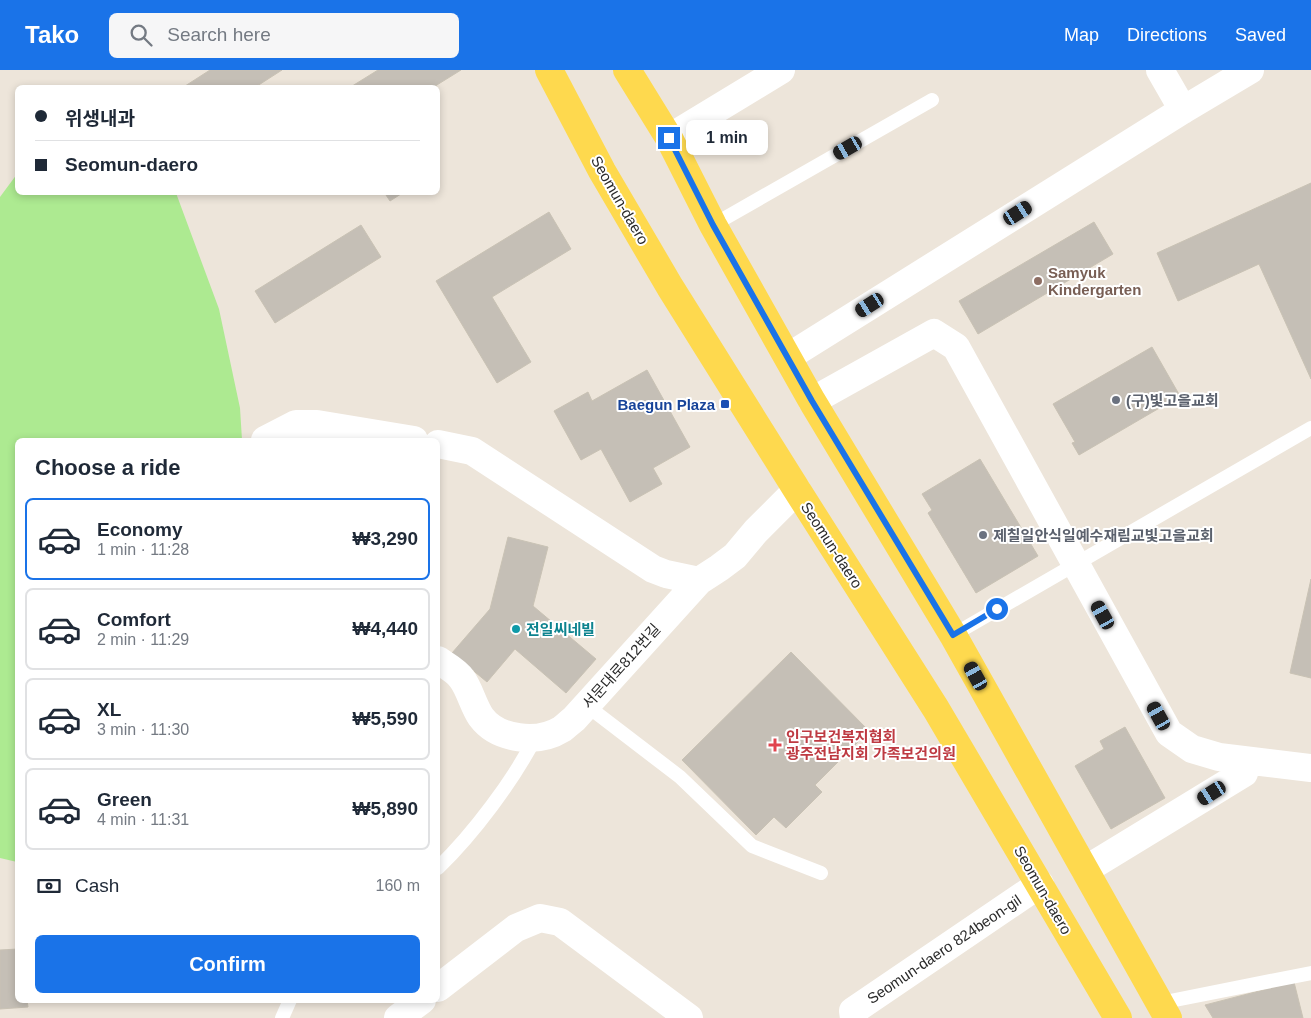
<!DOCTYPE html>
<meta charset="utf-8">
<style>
body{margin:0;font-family:Helvetica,"Noto Sans KR",sans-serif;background:#f6f6f7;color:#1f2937;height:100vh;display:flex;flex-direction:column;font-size:19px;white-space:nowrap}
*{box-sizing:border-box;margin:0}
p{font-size:16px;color:#747a83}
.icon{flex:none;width:28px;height:28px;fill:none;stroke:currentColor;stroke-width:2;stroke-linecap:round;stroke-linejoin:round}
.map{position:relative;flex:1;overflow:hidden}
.drawer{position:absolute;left:15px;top:368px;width:425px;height:565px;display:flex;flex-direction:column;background:#fff;border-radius:8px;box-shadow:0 2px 8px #0003}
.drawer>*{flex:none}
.hud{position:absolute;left:15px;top:15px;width:425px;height:110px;border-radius:8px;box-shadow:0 2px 8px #0003;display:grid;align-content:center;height:110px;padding:0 20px;background:#fff}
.end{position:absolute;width:22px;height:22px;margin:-11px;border:6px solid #1a73e8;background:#fff;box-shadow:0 0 0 2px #fff}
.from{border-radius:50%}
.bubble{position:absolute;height:35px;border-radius:8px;background:#fff;box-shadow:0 2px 8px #0003;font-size:16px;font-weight:800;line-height:35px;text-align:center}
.car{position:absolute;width:15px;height:30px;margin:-15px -8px;border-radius:6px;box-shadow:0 0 4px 1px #0007;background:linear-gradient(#222 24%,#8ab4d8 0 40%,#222 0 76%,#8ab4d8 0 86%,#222 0)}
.hud b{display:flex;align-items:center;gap:18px;height:48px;font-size:19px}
.hud b+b{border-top:1px solid #e0e1e3}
.hud i{width:12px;height:12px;background:#1f2937}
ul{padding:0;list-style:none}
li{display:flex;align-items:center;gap:15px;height:82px;margin:0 10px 8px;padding:0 10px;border:2px solid #e0e1e3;border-radius:8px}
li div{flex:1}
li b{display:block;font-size:19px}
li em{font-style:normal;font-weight:800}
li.on{border-color:#1a73e8}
li>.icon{width:45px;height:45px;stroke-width:1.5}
h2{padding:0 20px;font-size:22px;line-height:60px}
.pay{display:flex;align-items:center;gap:12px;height:55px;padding:0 20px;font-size:19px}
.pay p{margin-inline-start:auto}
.cta{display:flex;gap:10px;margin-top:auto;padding:10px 20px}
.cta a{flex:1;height:58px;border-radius:8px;background:#1a73e8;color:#fff;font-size:20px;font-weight:800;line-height:58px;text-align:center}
header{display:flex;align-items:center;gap:30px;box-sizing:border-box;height:70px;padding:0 25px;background:#1a73e8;color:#fff}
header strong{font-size:24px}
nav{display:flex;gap:28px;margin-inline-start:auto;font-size:18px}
.search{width:350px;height:45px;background:#f6f6f7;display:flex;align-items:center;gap:12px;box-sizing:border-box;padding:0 18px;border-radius:8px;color:#747a83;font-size:19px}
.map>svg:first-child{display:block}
</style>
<header>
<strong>Tako</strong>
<div class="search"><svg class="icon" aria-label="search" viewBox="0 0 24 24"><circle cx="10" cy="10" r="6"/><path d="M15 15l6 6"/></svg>Search here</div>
<nav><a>Map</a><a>Directions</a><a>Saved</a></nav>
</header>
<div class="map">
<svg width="1311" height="948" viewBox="0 0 1311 948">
<rect width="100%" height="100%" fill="#ede5da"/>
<path fill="#adea91" d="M 17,104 L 18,122 L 176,123 L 219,239 L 240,338 L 242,370 L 18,370 L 17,792 L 0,788 L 0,127 Z"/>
<path fill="#c5bfb6" stroke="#c9c2b4" d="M 210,0 L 282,0 L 254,18 L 182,18 Z
M 378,0 L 461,0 L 432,18 L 349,18 Z
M 1311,113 L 1311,309 L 1259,194 L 1178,231 L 1157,183 Z
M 384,122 L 404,122 L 390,131 Z
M 549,142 L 571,179 L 492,227 L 531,292 L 497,313 L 436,211 Z
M 1094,152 L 1113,184 L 978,264 L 959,231 Z
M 361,155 L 381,187 L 275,253 L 255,221 Z
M 1152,277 L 1180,326 L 1079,385 L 1072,373 L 1075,372 L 1053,334 Z
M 647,300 L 690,377 L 653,398 L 662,414 L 630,432 L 601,379 L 581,390 L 554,341 L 588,322 L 592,331 Z
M 980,389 L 1038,486 L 976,523 L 928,443 L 932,440 L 922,424 Z
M 508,467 L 548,477 L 533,536 L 596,589 L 566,623 L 515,579 L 487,612 L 452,583 L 490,539 Z
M 1311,509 L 1311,608 L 1290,603 Z
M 791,582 L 869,661 L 815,715 L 822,722 L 786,758 L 774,747 L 756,765 L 682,690 Z
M 1125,657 L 1165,728 L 1111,759 L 1075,696 L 1104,679 L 1100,671 Z
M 18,879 L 18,930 L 27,930 L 28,937 L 0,939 L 0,880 Z
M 1294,912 L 1303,948 L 1213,948 L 1205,935 Z"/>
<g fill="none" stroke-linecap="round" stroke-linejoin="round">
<path stroke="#fff" stroke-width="14" d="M 713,155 L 932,30
M 953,565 L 1311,358
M 586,635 L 680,707 L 752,776 L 821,803
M 438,798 C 473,764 514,710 536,666
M 1160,933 L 1311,903
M 282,948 L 290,930"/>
<path stroke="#fff" stroke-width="28" d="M 1160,0 L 1183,40
M 669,68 L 781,0
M 788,287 L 1183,40 L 1250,0
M 812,331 L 934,263 L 956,277 L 1169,663 L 1192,679 L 1219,687 L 1311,698
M 265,370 L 296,354 L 317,354 L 414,370
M 438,374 L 472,381 L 653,499 L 666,504 L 699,511
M 438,590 C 445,595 457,601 462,609 C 470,620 473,635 481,647 C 498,670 538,674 562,659 C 566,656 570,652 574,649 L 699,511 L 719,498 L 735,486 L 756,461 L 797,420
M 1085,800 L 1244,703 L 1247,692
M 438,918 L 516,858 L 540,848 L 560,852 L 689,948
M 398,948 L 422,930
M 854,948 L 853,941 L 1040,814"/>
<path stroke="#fed94e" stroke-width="28" d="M 549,0 L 602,101 L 670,217 L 797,420 L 936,639 L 1118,948
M 627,0 L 669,68 L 713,155 L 812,331 L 953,565 L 1168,948"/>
</g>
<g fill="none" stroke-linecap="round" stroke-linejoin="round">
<path stroke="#1a73e8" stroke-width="6" d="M 669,68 L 713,155 L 812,331 L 953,565 L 997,539"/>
</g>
<circle fill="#8d6e63" stroke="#fff" stroke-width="2" cx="1038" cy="211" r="5"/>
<g fill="#6b7280" stroke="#fff" stroke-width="2">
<circle cx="1116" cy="330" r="5"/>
<circle cx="983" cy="465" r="5"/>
</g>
<rect fill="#1a4fb4" stroke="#fff" stroke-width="2" x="720" y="329" width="10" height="10" rx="2.5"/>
<circle fill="#0f9aa8" stroke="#fff" stroke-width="2" cx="516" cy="559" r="5"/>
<path fill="#e0444e" stroke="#fff" stroke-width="2" d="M772.5 667.5h5v5h5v5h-5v5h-5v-5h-5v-5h5z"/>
<g text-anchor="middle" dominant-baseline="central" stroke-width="4" stroke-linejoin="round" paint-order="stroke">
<g font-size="15" fill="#2a2a2a" stroke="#fff">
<text transform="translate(620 130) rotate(60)">Seomun-daero</text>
<text transform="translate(832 475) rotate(57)">Seomun-daero</text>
<text transform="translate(621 596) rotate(-48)">서문대로812번길</text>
<text transform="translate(1043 820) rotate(60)">Seomun-daero</text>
<text transform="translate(944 879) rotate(-34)">Seomun-daero 824beon-gil</text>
</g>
<g font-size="15" font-weight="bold" fill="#785e54" stroke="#fff" text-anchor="start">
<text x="1048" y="202">Samyuk<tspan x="1048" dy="17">Kindergarten</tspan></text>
</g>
<g font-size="15" font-weight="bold" fill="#5b616d" stroke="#fff" text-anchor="start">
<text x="1126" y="330">(구)빛고을교회</text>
<text x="993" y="465">제칠일안식일예수재림교빛고을교회</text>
</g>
<g font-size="15" font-weight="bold" fill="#164399" stroke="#fff" text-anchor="end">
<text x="715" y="334">Baegun Plaza</text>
</g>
<g font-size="15" font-weight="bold" fill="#0d838f" stroke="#fff" text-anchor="start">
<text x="526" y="559">전일씨네빌</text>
</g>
<g font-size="15" font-weight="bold" fill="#be3a42" stroke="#fff" text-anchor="start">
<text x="786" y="666">인구보건복지협회<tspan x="786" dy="17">광주전남지회 가족보건의원</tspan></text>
</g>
</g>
</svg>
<i class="end from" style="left:997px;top:539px"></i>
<i class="end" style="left:669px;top:68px"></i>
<div class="bubble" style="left:686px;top:50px;width:82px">1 min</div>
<i class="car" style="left:848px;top:78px;rotate:240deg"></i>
<i class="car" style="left:1018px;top:143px;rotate:58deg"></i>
<i class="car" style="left:870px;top:235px;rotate:238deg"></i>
<i class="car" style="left:1103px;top:545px;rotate:331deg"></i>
<i class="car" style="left:976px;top:606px;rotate:331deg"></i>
<i class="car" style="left:1159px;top:646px;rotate:331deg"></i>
<i class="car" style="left:1212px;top:723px;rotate:238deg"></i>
<div class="hud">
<b><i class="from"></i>위생내과</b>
<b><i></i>Seomun-daero</b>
</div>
<section class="drawer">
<h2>Choose a ride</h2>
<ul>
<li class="on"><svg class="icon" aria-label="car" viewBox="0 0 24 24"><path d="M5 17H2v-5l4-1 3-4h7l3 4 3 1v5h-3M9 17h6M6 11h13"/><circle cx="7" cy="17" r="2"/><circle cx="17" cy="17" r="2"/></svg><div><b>Economy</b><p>1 min · 11:28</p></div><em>₩3,290</em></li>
<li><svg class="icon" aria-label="car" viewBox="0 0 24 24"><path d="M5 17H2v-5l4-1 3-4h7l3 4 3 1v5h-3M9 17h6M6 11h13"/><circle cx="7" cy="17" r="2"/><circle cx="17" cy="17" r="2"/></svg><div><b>Comfort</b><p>2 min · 11:29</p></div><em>₩4,440</em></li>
<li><svg class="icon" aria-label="car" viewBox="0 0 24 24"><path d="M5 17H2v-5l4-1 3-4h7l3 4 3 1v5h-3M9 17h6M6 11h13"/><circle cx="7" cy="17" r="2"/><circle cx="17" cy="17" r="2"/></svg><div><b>XL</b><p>3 min · 11:30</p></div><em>₩5,590</em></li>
<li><svg class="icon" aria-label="car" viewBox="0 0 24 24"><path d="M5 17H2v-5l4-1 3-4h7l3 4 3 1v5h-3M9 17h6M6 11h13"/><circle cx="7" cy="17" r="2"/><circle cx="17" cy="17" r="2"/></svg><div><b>Green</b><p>4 min · 11:31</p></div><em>₩5,890</em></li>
</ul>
<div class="pay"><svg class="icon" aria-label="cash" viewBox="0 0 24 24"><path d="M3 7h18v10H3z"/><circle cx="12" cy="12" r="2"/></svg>Cash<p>160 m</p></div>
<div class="cta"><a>Confirm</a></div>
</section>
</div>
